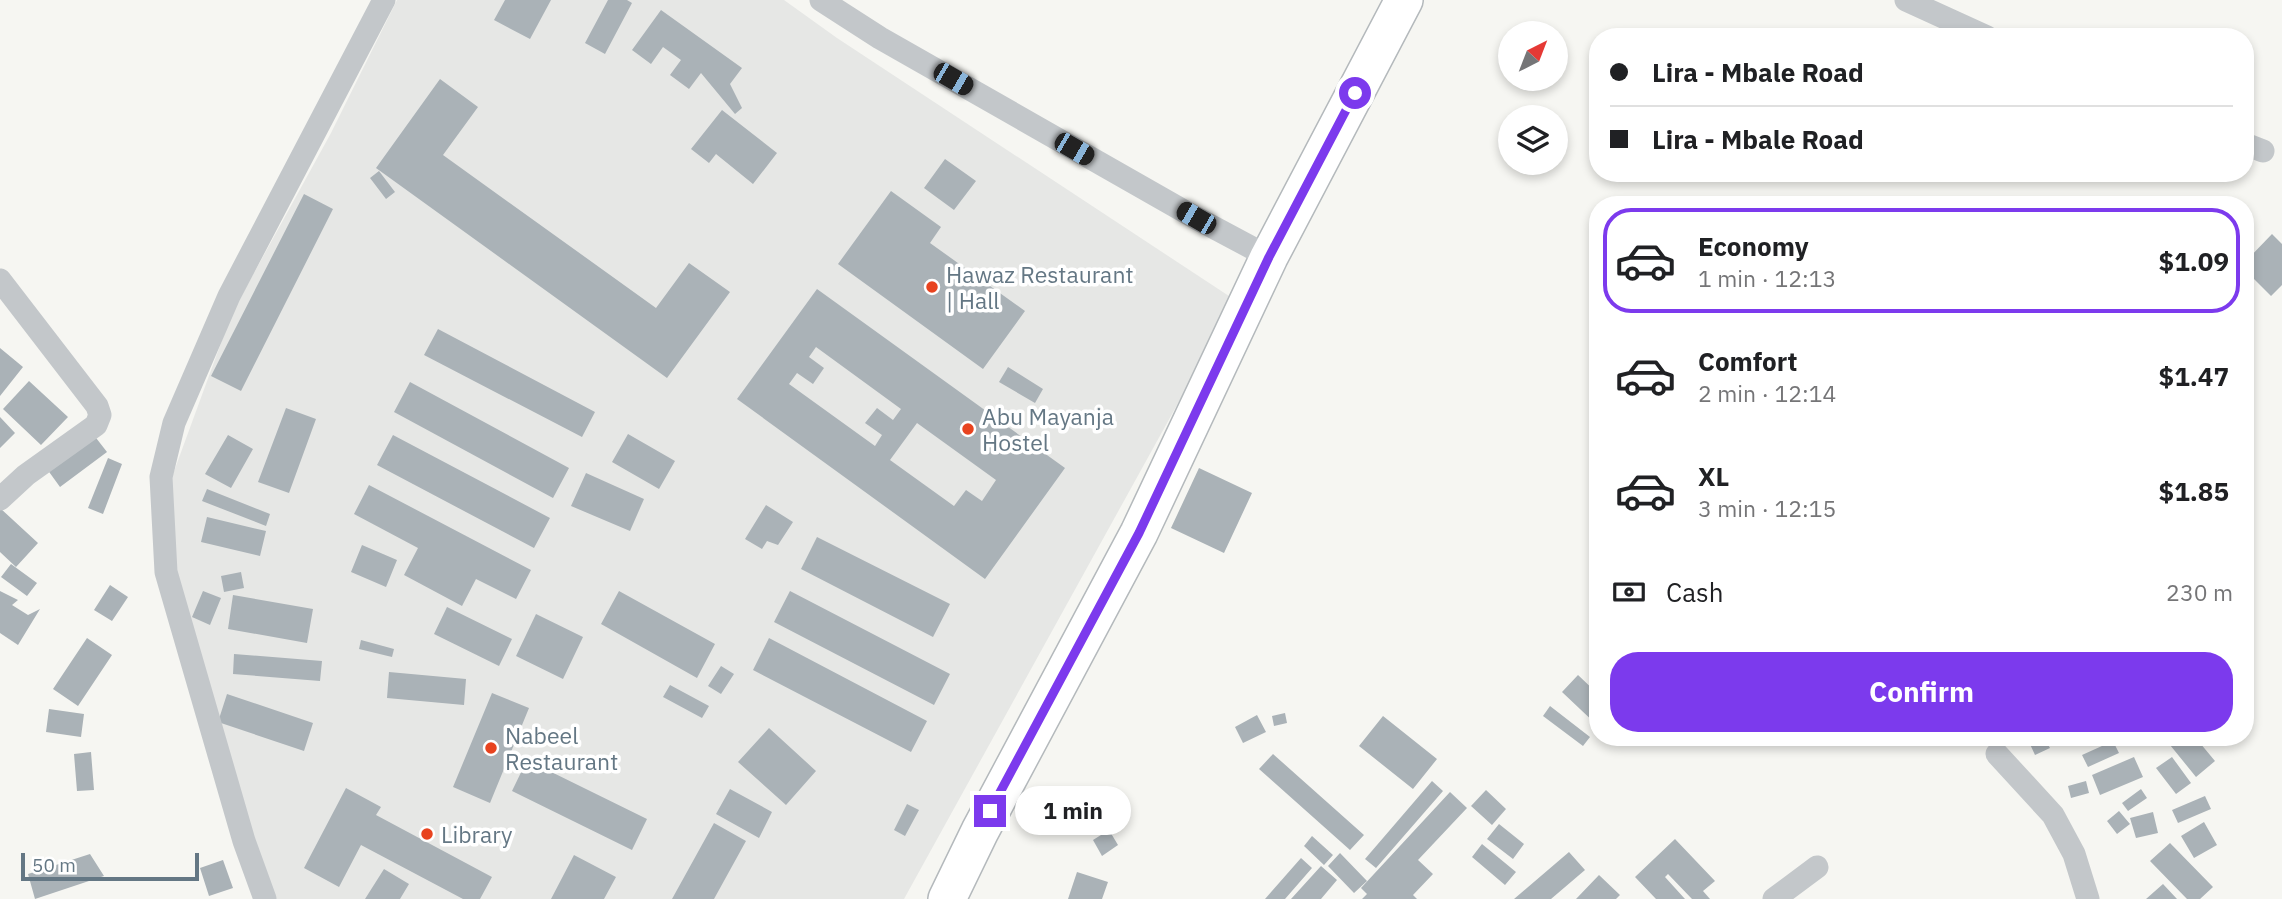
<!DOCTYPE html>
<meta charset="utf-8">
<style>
body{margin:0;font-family:"IBM Plex Sans",sans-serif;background:#f2f2f2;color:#202124;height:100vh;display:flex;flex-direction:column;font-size:26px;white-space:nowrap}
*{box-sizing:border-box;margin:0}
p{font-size:23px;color:#757577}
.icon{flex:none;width:38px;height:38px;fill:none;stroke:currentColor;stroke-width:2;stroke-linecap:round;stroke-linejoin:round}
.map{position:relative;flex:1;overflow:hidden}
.side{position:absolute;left:1589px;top:196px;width:665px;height:550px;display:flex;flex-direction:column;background:#fff;border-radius:28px;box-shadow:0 4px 10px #0003}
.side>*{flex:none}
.guide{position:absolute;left:1589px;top:28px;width:665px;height:154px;border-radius:28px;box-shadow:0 4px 10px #0003;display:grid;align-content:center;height:154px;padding:0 21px;background:#fff}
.needle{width:46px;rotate:42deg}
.tools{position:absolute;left:1498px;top:21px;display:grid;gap:14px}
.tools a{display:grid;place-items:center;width:70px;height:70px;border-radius:50%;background:#fff;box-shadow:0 4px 10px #0003;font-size:35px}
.scale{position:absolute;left:21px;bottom:18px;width:178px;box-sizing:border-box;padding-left:7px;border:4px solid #647784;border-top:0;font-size:19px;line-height:24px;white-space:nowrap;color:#647784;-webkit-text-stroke:5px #fff;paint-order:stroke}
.end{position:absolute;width:32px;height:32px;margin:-16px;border:9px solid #7c3aed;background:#fff;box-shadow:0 0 0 4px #fff}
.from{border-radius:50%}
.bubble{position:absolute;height:49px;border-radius:24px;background:#fff;box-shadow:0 4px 10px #0003;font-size:23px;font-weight:700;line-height:49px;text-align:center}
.car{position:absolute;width:21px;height:42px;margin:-21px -10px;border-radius:9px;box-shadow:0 0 5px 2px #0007;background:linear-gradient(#222 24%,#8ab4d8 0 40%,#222 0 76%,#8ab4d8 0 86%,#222 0)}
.guide b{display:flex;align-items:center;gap:24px;height:66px;font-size:26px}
.guide b+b{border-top:2px solid #e0e0e0}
.guide i{width:18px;height:18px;background:#202124}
ul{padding:12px 0 0;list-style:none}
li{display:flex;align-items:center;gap:21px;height:105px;margin:0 14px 10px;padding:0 7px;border:4px solid transparent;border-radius:28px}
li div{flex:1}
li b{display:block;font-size:26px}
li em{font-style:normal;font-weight:700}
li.selected{border-color:#7c3aed}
li>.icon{width:63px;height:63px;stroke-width:1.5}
.pay{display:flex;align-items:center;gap:18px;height:77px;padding:0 21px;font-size:26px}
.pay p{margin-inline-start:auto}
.primary-button{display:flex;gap:14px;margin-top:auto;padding:14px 21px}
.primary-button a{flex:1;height:80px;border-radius:28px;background:#7c3aed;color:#fff;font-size:28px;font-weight:700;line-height:80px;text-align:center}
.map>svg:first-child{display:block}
</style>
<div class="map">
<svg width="2282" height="899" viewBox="0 0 2282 899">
<rect width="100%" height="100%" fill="#f6f6f2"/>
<path fill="#e6e7e5" d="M 397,0 L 784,0 L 837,38 L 1235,300 L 904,899 L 273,899 L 171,575 L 169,485 L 232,313 L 331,133 Z"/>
<path fill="#aab2b7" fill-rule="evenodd" d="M 505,0 L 551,0 L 530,39 L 494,20 Z
M 608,0 L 627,0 L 632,3 L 605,54 L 585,43 Z
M 661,10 L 742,68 L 730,84 L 742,108 L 735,114 L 701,73 L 689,89 L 670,75 L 681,60 L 663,47 L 651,64 L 632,50 Z
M 440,79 L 478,107 L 443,155 L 656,308 L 689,263 L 730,292 L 667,378 L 376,168 Z
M 722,110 L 777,153 L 753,184 L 716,154 L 709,163 L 691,149 Z
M 945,159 L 976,181 L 954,210 L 924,188 Z
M 379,171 L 395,192 L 386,199 L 370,178 Z
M 2151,173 L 2170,173 L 2164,182 Z
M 891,191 L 941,227 L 930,243 L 1025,311 L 983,369 L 838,264 Z
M 304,194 L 333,209 L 241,391 L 211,376 Z
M 2272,234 L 2282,244 L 2282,285 L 2271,296 L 2245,270 L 2245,262 Z
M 817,289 L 1065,468 L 985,579 L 737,399 ZM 816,347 L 901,409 L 893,420 L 877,408 L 865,423 L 882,435 L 875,446 L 789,384 L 797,373 L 813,384 L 824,368 L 809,357 ZM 917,423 L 996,480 L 982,501 L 966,490 L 954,506 L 890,460 Z
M 438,329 L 595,412 L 582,437 L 424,355 Z
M 0,348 L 23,367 L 0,396 Z
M 1008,367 L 1043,389 L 1035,403 L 999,382 Z
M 29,381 L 68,417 L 41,445 L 3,409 Z
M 410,382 L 569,468 L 553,498 L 394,412 Z
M 286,408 L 316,419 L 289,493 L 258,482 Z
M 0,417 L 15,433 L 0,448 Z
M 93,434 L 107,452 L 60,487 L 47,469 Z
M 628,434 L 675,461 L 659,489 L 612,462 Z
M 228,435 L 253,449 L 231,488 L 205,474 Z
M 393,435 L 550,518 L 534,548 L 377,465 Z
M 108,458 L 122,464 L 103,514 L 88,508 Z
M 1199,468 L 1252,493 L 1224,553 L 1171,528 Z
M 586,473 L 644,499 L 630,531 L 571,506 Z
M 369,485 L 531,570 L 516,599 L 476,579 L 462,606 L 404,575 L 418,548 L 354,514 Z
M 207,489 L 270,514 L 266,526 L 202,501 Z
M 766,505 L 793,522 L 778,545 L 767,541 L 762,549 L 745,539 Z
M 0,508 L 38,543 L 16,567 L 0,552 Z
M 207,517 L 266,531 L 260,556 L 201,542 Z
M 817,537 L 950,604 L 933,637 L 801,569 Z
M 362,545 L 397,560 L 386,587 L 351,572 Z
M 11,564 L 37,583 L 27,596 L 1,577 Z
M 241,572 L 244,588 L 224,592 L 221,576 Z
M 110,585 L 128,597 L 112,621 L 94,610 Z
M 0,591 L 18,600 L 12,605 L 28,615 L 40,609 L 18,645 L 0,633 Z
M 203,591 L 221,598 L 210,625 L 192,617 Z
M 619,591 L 715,644 L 697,678 L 601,624 Z
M 790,591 L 950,674 L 934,705 L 774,622 Z
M 233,595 L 313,609 L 307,643 L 228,629 Z
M 447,607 L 512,639 L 499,666 L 434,634 Z
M 536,614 L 583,637 L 563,679 L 516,656 Z
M 87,638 L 112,655 L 78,706 L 53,689 Z
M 769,638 L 927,721 L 911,752 L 753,670 Z
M 361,640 L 394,649 L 392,657 L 359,649 Z
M 234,654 L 322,661 L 320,681 L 233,674 Z
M 721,666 L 734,674 L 721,694 L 708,686 Z
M 389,672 L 466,679 L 464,705 L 387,698 Z
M 1578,675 L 1598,694 L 1598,726 L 1562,692 Z
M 670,685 L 709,706 L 702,718 L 663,697 Z
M 492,693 L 529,708 L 490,803 L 453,787 Z
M 227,694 L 313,723 L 304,751 L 218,722 Z
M 1550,706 L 1590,737 L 1583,746 L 1543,716 Z
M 49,709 L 84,714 L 81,737 L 46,732 Z
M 1285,713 L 1287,723 L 1274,726 L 1272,716 Z
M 1257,715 L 1266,732 L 1243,743 L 1235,727 Z
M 1383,716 L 1437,759 L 1413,789 L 1359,746 Z
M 769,728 L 816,771 L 786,805 L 738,762 Z
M 2034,737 L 2044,737 L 2050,748 L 2035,755 L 2028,740 Z
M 2171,737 L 2195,737 L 2215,761 L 2196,777 L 2166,740 Z
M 2113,741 L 2119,753 L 2088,767 L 2082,755 Z
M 91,752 L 94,790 L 77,791 L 74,754 Z
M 1273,754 L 1364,835 L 1350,850 L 1259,769 Z
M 2134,757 L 2143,777 L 2100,795 L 2092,775 Z
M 2172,757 L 2191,783 L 2176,794 L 2156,768 Z
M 527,760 L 647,819 L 632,850 L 512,791 Z
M 1432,781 L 1443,791 L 1376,868 L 1365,859 Z
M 2086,781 L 2089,793 L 2071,798 L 2068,786 Z
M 346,788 L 381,807 L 376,815 L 492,877 L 480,899 L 463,899 L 361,845 L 339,887 L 304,868 Z
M 730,789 L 772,812 L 759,838 L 716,814 Z
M 2141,789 L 2147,798 L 2128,811 L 2122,803 Z
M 1486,790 L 1506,809 L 1492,825 L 1471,806 Z
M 1450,792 L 1467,808 L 1418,860 L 1433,874 L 1413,895 L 1417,899 L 1362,899 L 1367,894 L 1361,888 Z
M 2205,796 L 2211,809 L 2178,823 L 2172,810 Z
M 907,804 L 919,810 L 905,836 L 894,830 Z
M 2119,811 L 2130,824 L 2117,834 L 2107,821 Z
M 2153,812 L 2158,833 L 2136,838 L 2130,818 Z
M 2204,822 L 2217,845 L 2194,858 L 2181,836 Z
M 714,823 L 746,841 L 714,899 L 672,899 Z
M 1499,824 L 1524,844 L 1513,859 L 1487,839 Z
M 1109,830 L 1118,845 L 1102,856 L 1093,840 Z
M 1312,836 L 1333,855 L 1324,865 L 1304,846 Z
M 1675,839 L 1715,881 L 1703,891 L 1710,899 L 1692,899 L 1668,874 L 1665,877 L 1685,899 L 1656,899 L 1635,877 Z
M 2170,843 L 2213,887 L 2200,899 L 2187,899 L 2150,861 Z
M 1482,844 L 1516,872 L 1505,885 L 1472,857 Z
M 1569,852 L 1585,870 L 1551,899 L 1514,899 Z
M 1340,853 L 1367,881 L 1354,893 L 1328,866 Z
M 90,854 L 104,876 L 35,899 L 28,874 Z
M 574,855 L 616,877 L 604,899 L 551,899 Z
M 1301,858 L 1312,868 L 1285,899 L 1265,899 Z
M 223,860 L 233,888 L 209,896 L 200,868 Z
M 1321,866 L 1337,880 L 1321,899 L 1291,899 Z
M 384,869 L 409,884 L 400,899 L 365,899 Z
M 1077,872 L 1108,882 L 1102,899 L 1068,899 Z
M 1599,875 L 1620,895 L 1616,899 L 1576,899 Z
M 2163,884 L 2177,899 L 2146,899 Z"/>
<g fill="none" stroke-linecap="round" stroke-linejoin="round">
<g stroke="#b4b9bc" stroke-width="40">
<path id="primary" d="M 947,899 L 980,831 L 1139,533 L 1269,257 L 1404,0"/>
</g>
<path stroke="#c3c7ca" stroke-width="23" d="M 821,0 L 880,38 L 1196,218 L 1269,257
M 1906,0 L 1987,37
M 2245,144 L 2263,151
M 0,280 L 97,406 L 100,415 L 96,425 L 26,475 L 0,499
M 1997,754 L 2053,815 L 2074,854 L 2088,899
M 265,899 L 244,841 L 166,572 L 161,477 L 174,423 L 229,296 L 384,0
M 1774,899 L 1817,867"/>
<use href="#primary" stroke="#fff" stroke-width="37"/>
</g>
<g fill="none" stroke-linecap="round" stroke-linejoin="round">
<path stroke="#7c3aed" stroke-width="9" d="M 990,811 L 1139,533 L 1269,257 L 1355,93"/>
</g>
<g fill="#e8431f" stroke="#fff" stroke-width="2.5">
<circle cx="932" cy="287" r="7"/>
<circle cx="968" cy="429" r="7"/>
<circle cx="491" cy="748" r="7"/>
<circle cx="427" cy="834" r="7"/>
</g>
<g text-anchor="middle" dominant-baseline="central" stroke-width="7" stroke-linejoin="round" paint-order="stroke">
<g font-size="23" fill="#647784" stroke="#fff" text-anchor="start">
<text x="946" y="274">Hawaz Restaurant<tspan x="946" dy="26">| Hall</tspan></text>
<text x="982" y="416">Abu Mayanja<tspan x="982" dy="26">Hostel</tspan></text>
<text x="505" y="735">Nabeel<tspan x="505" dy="26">Restaurant</tspan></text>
<text x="441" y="834">Library</text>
</g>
</g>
</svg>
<div class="tools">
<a><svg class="needle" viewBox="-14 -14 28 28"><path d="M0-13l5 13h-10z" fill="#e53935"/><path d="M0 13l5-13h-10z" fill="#757577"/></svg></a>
<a><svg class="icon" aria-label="layers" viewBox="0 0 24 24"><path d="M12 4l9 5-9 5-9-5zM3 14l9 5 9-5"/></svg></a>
</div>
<div class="scale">50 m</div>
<i class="end from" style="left:1355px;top:93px"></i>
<i class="end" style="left:990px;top:811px"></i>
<div class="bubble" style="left:1015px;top:786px;width:116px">1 min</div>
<i class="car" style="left:953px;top:79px;rotate:120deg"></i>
<i class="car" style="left:1074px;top:149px;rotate:120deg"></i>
<i class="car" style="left:1196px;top:218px;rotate:300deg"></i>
<div class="guide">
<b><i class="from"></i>Lira - Mbale Road</b>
<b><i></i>Lira - Mbale Road</b>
</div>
<section class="side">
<ul>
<li class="selected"><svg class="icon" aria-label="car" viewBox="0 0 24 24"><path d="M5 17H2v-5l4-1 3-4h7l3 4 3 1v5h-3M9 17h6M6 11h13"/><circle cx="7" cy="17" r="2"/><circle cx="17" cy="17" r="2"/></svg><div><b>Economy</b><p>1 min · 12:13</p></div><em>$1.09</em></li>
<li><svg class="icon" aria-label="car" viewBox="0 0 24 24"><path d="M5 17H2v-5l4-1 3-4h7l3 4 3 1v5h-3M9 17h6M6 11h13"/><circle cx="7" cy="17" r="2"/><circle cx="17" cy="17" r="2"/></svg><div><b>Comfort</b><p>2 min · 12:14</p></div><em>$1.47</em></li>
<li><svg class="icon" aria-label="car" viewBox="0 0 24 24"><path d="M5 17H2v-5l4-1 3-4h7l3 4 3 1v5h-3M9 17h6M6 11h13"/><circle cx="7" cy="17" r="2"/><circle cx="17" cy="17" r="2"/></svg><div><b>XL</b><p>3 min · 12:15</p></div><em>$1.85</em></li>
</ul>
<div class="pay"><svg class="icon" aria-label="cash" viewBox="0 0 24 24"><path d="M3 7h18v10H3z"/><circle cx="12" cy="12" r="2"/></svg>Cash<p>230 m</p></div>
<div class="primary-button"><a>Confirm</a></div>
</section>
</div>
